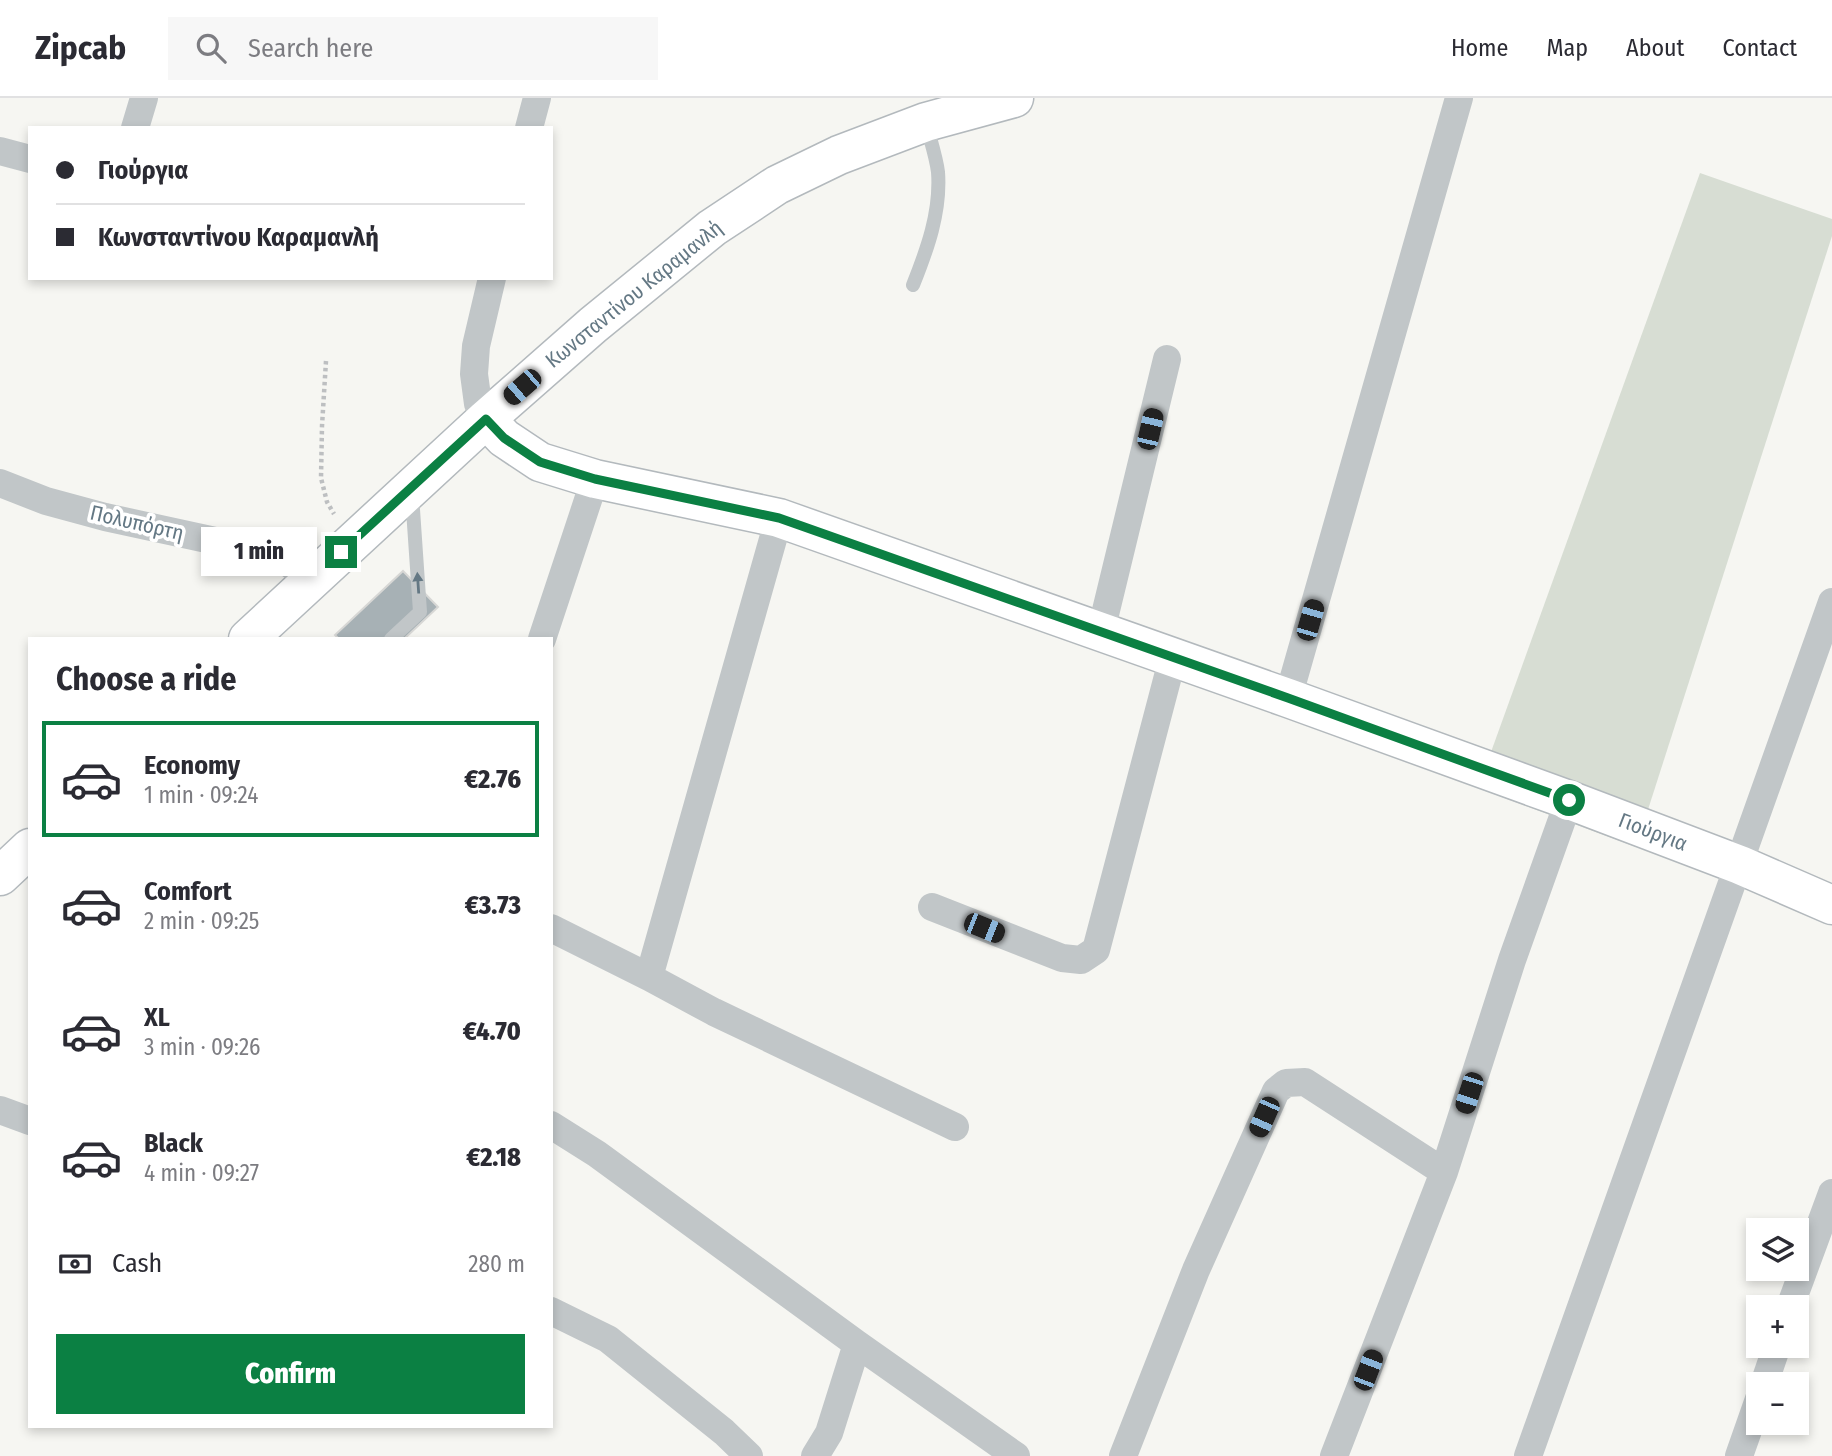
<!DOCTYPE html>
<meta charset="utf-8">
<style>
body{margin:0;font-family:"Fira Sans Condensed",sans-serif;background:#f7f7f7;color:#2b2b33;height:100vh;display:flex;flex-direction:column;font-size:26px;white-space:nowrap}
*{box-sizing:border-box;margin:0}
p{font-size:23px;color:#7c7c81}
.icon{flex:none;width:38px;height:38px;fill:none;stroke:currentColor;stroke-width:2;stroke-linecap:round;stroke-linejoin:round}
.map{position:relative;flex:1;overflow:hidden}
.details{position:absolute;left:28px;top:539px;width:525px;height:791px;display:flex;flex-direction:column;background:#fff;border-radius:0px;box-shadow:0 4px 10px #0003}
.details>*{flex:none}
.hud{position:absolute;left:28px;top:28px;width:525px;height:154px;border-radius:0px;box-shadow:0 4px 10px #0003;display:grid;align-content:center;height:154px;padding:0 28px;background:#fff}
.buttons{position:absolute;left:1746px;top:1120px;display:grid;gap:14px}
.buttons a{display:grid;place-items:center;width:63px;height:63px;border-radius:0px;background:#fff;box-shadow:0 4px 10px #0003;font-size:35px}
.end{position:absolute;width:32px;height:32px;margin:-16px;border:9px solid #0b8043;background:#fff;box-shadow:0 0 0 4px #fff}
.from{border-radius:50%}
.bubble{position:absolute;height:49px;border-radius:0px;background:#fff;box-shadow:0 4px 10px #0003;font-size:23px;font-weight:800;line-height:49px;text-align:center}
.car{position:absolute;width:21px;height:42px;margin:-21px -10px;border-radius:9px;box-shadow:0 0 5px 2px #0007;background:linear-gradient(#222 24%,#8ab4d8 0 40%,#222 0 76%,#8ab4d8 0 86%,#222 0)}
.hud b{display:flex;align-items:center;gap:24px;height:66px;font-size:26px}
.hud b+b{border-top:2px solid #e1e1e2}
.hud i{width:18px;height:18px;background:#2b2b33}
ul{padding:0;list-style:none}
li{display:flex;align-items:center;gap:21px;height:116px;margin:0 14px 10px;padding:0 14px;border:4px solid transparent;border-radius:0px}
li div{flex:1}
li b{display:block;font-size:26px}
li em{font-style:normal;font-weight:800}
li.current{border-color:#0b8043}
li>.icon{width:63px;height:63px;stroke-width:1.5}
h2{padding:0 28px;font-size:32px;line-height:84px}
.pay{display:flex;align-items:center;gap:18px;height:77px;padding:0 28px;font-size:26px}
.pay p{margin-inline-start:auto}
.action{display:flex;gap:14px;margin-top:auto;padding:14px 28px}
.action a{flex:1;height:80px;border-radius:0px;background:#0b8043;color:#fff;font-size:28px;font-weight:800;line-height:80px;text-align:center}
header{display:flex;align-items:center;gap:42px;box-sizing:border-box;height:98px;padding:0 35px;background:#fff;border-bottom:2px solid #e1e1e2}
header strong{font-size:33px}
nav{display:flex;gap:38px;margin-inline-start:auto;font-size:24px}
.search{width:490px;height:63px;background:#f7f7f7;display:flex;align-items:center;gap:18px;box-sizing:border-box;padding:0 24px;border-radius:0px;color:#7c7c81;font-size:26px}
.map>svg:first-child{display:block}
</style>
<header>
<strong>Zipcab</strong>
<div class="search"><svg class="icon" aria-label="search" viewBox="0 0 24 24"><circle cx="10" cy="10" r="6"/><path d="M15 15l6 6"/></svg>Search here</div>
<nav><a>Home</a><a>Map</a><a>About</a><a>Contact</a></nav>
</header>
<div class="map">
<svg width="1832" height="1358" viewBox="0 0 1832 1358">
<rect width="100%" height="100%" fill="#f6f6f2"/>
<path fill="#d7ddd3" d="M 1700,75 L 1832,121 L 1832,138 L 1636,749 L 1478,690 Z"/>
<path fill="#a7b1b5" stroke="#d7d7d5" stroke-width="2" d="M 403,473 L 438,509 L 404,541 L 339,541 L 335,537 Z"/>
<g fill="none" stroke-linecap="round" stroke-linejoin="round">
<g stroke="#b3b9bd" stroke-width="41">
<path id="secondary" d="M 486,321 L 504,340 L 540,364 L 595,381 L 779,420 L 1288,600 L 1569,702 L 1740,767 L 1832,807
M 248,541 L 486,321 L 593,227 L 712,130 L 777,87 L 839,57 L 926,24 L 1014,0
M 0,778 L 30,750"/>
</g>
<path stroke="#bdbfc1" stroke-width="4.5" stroke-dasharray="3.5 3.5" stroke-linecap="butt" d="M 326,263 L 322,328 L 321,380 L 327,404 L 334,416"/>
<path stroke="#c1c6c8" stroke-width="14" d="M 913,187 C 927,152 941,114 938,74 C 936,58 930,41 926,25
M 391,541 L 420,514 L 412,397"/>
<path stroke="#c1c6c8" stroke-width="28" d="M 135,30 L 144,0
M 529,30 L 537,0
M 0,53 L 30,61
M 486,321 L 478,306 L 474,276 L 476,248 L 492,180
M 0,385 L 46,403 L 105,419 L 262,453 L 287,464 L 311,482
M 1101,533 L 1167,261
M 542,541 L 595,381
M 1288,600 L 1459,0
M 932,809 L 1062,860 L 1081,862 L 1096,852 L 1173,559
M 551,830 L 649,879 L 779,420
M 649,879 L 714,914 L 955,1029
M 0,1012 L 30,1023
M 551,1027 L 597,1056 L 857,1246 L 1016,1358
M 1790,1209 L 1832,1095
M 551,1213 L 608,1241 L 724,1334 L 749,1358
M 1764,1286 L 1777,1248
M 815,1358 L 829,1335 L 857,1246
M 1123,1358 L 1196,1172 L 1276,993 L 1286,985 L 1305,984 L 1444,1074
M 1334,1358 L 1444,1074 L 1512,862 L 1569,702
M 1528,1358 C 1629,1073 1732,789 1832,504
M 1739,1358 L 1759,1301"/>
<use href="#secondary" stroke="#fff" stroke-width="38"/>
</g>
<defs><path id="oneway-solid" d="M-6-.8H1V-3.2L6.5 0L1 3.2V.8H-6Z" transform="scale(1.75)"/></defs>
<use fill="#647884" href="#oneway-solid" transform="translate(418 485) rotate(-94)"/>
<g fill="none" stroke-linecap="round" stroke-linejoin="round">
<path stroke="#0b8043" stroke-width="9" d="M 341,454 L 486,321 L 504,340 L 540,364 L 595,381 L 779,420 L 1288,600 L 1569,702"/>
</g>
<g text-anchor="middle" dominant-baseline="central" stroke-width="7" stroke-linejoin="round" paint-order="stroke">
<g font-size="21" fill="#647884" stroke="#fff">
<text transform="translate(634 196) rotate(-39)">Κωνσταντίνου Καραμανλή</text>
<text transform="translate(137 425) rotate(13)">Πολυπόρτη</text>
<text transform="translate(1653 734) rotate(21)">Γιούργια</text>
</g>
</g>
</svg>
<div class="buttons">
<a><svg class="icon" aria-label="layers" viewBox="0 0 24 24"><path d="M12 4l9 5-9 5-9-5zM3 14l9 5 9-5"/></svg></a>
<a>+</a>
<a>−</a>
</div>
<i class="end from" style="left:1569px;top:702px"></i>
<i class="end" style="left:341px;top:454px"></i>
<div class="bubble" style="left:201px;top:429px;width:116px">1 min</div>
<i class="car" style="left:522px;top:289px;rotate:229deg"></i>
<i class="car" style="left:1150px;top:331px;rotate:13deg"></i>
<i class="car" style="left:1310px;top:522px;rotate:16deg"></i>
<i class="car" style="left:984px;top:830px;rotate:112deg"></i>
<i class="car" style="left:1469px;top:995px;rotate:198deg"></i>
<i class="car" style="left:1264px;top:1019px;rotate:204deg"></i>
<i class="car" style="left:1368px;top:1272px;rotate:21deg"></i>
<div class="hud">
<b><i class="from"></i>Γιούργια</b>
<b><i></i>Κωνσταντίνου Καραμανλή</b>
</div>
<section class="details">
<h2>Choose a ride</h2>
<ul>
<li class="current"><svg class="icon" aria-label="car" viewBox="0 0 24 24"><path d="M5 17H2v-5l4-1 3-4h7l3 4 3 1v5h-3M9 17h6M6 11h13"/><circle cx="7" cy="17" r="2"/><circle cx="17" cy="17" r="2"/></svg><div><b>Economy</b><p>1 min · 09:24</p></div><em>€2.76</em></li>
<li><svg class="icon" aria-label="car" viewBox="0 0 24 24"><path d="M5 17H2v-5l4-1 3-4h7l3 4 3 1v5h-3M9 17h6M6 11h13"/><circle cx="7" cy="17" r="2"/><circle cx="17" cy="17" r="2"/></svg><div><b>Comfort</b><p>2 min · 09:25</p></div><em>€3.73</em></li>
<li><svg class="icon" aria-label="car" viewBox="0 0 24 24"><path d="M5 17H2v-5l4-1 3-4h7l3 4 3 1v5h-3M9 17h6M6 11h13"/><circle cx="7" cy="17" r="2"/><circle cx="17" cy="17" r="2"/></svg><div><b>XL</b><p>3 min · 09:26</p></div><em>€4.70</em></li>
<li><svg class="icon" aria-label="car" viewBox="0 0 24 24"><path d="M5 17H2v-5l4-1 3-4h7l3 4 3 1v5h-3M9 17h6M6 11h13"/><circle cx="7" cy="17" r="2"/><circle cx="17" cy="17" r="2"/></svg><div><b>Black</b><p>4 min · 09:27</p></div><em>€2.18</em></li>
</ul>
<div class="pay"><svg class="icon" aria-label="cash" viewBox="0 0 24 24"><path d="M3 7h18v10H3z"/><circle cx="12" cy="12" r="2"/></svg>Cash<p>280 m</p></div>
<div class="action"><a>Confirm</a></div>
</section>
</div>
